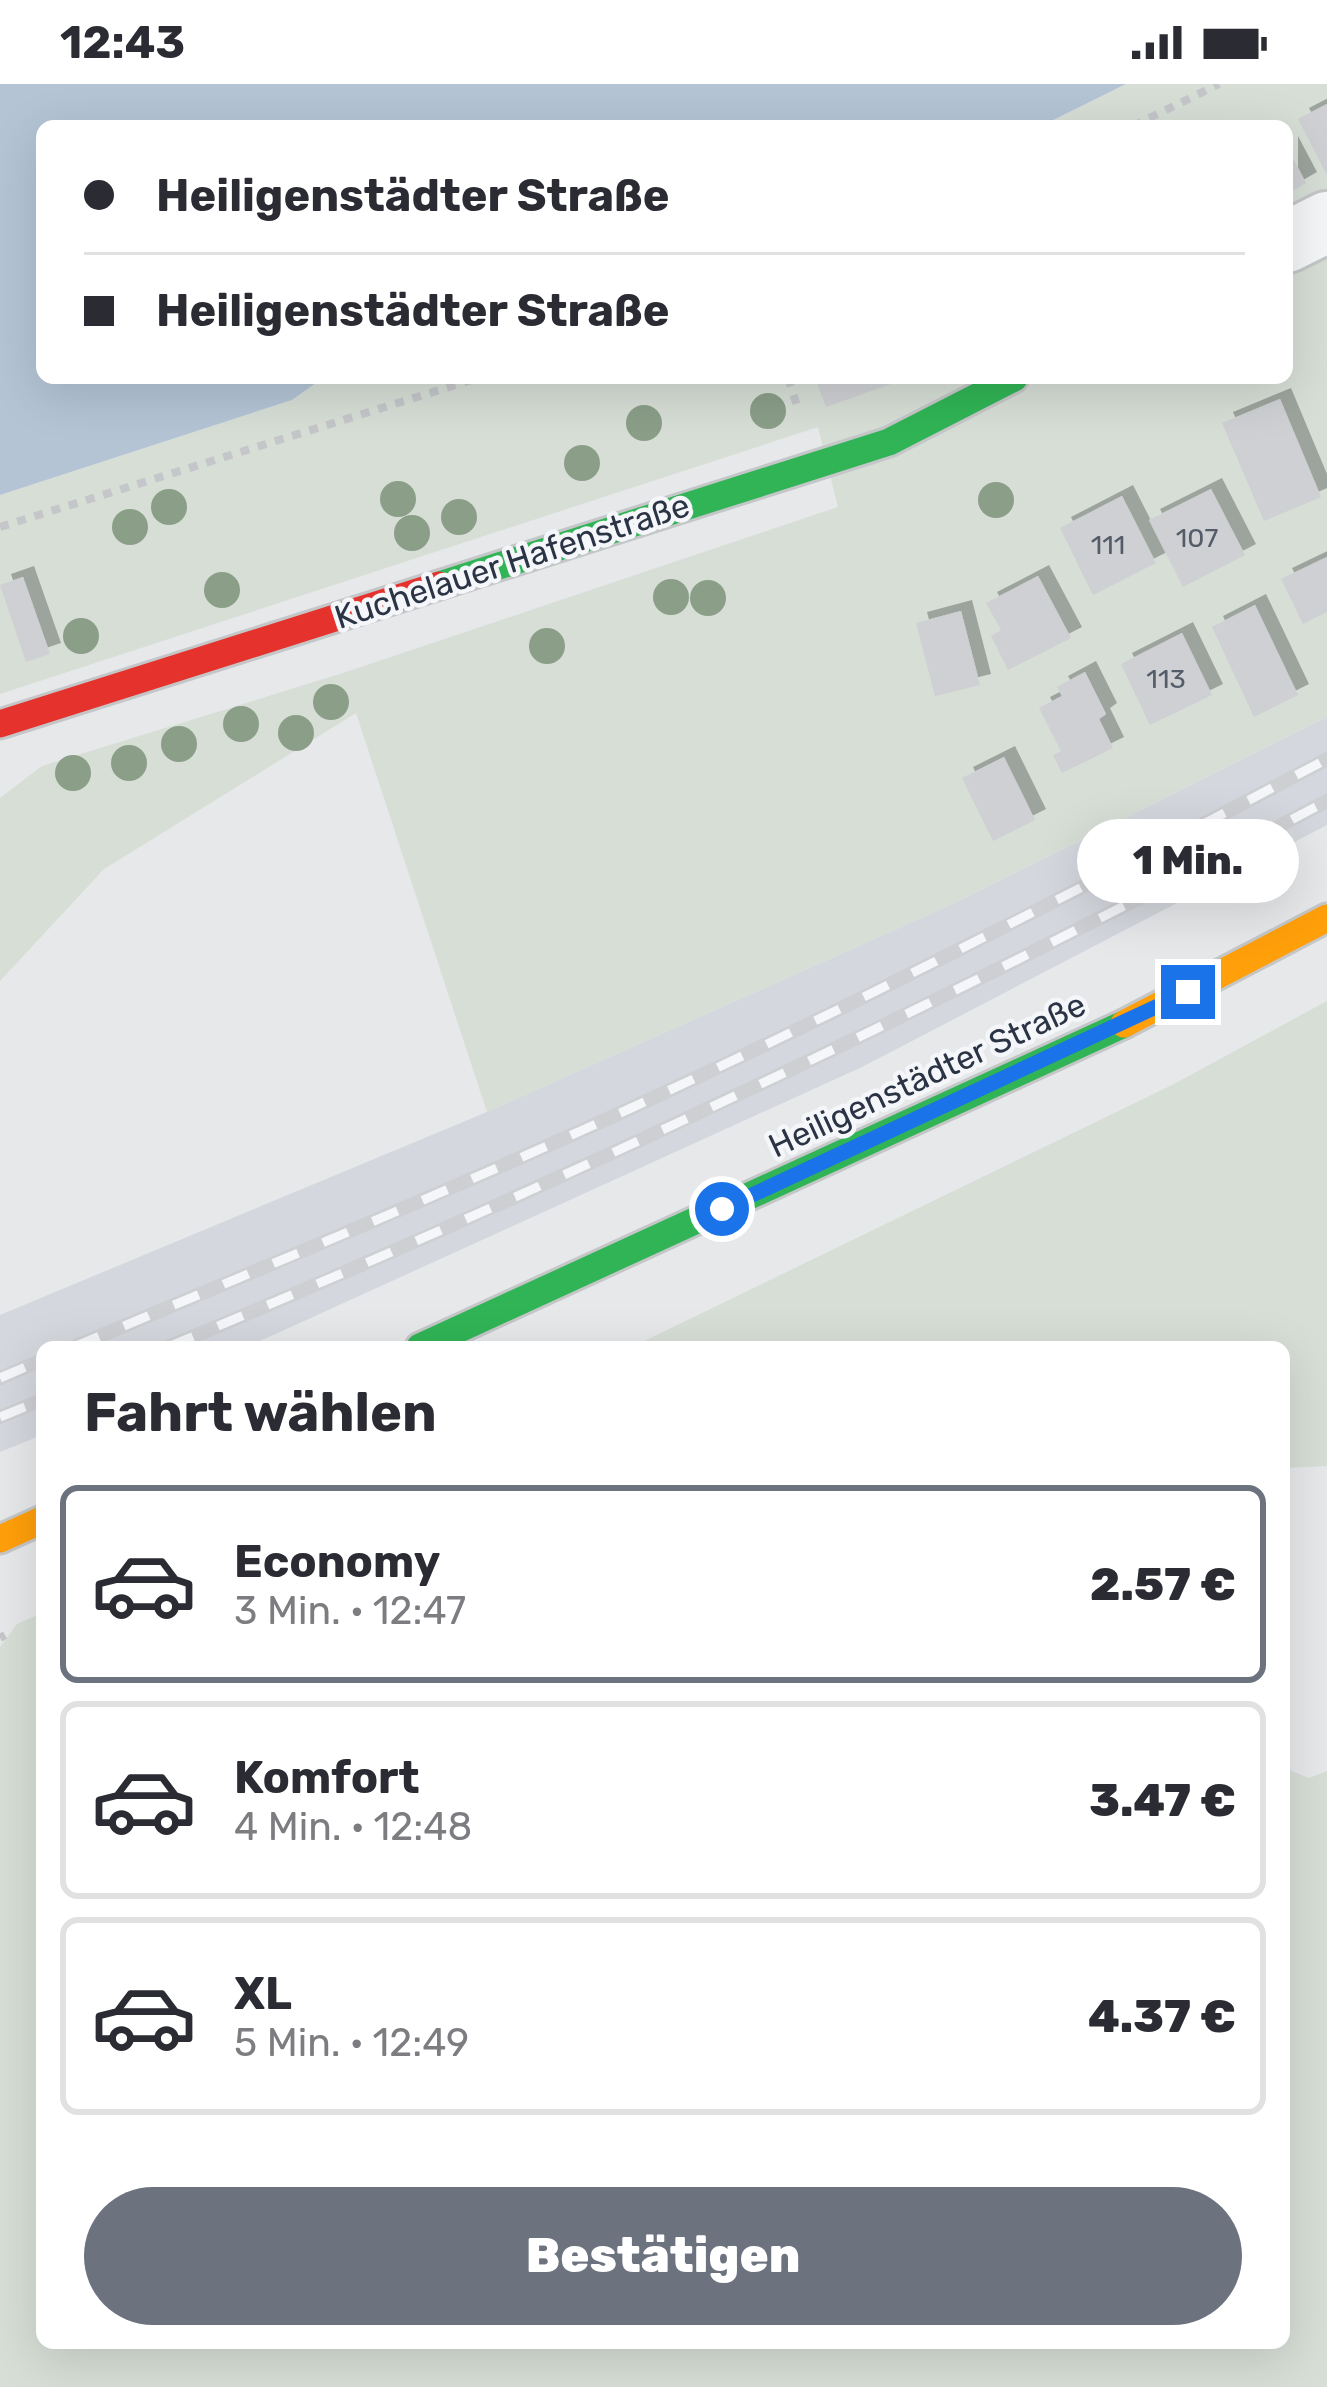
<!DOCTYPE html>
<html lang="de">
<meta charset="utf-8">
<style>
body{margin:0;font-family:Rubik,sans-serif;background:#f7f7f7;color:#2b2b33;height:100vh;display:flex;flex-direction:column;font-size:45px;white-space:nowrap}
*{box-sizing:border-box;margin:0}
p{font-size:39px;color:#7c7c81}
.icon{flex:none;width:66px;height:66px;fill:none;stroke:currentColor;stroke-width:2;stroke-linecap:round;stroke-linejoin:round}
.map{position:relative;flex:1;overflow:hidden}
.details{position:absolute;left:36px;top:1257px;width:1254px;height:1008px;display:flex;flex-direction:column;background:#fff;border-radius:18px;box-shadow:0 12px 48px #0002}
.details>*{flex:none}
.hud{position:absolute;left:36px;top:36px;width:1257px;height:264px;border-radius:18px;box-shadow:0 12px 48px #0002;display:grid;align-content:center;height:264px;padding:0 48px;background:#fff}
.end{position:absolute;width:54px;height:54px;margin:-27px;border:15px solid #1a73e8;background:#fff;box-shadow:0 0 0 6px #fff}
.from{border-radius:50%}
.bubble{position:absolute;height:84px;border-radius:42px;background:#fff;box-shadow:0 12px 48px #0002;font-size:39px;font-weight:800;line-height:84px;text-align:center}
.hud b{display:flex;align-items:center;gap:42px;height:114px;font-size:45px}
.hud b+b{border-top:3px solid #e1e1e2}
.hud i{width:30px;height:30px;background:#2b2b33}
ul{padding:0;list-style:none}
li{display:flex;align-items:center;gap:36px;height:198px;margin:0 24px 18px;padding:0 24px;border:6px solid #e1e1e2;border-radius:18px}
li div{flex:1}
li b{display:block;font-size:45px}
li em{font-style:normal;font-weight:800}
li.current{border-color:#6c737f}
li>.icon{width:108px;height:108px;stroke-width:1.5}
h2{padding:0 48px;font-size:54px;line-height:144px}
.action{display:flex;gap:24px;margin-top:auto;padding:24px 48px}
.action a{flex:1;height:138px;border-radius:72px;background:#6c737f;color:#fff;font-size:48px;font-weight:800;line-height:138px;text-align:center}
.status{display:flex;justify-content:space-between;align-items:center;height:84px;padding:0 60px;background:#fff;direction:ltr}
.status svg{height:33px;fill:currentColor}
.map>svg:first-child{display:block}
</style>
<div class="status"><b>12:43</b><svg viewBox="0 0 49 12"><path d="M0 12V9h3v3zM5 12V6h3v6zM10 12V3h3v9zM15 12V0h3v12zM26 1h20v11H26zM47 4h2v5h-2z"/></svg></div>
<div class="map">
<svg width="1327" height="2303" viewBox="0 0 1327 2303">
<defs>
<filter id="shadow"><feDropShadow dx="11" dy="-11" stdDeviation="0" flood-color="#0004"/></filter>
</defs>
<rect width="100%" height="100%" fill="#e6e8ea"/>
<path fill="#d4d7dd" d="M 1327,633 L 1327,741 L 862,983 L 247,1263 L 42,1263 L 42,1351 L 0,1368 L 0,1231 L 487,1028 L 957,818 Z"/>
<path fill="#d6ded6" d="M 1126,0 L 1327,0 L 1327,633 L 957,818 L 487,1028 L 356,629 L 104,785 L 0,897 L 0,714 L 42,682 L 343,589 L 838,423 L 818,343 L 0,610 L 0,411 L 292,316 L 323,294 L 1287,294 L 1287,42 L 1041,42 Z
M 1327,917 L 1327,1382 L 1284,1384 L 1284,1263 L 632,1263 L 1174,1000 Z
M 42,1529 L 42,2259 L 1284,2259 L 1284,1684 L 1309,1694 L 1327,1687 L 1327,2303 L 0,2303 L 0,1563 L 17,1540 Z"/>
<path fill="#b4c4d5" d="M 0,0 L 1126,0 L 1041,42 L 42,42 L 42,294 L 323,294 L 292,316 L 0,411 Z"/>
<path fill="#ced0d3" filter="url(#shadow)" d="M 1327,20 L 1327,91 L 1298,35 Z
M 1287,63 L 1306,99 L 1287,110 Z
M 815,294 L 905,294 L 905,295 L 826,323 Z
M 1280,315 L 1321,413 L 1264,437 L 1222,339 Z
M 1211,405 L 1245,471 L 1183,503 L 1149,436 Z
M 1122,412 L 1156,479 L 1093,511 L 1060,444 Z
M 1327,473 L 1327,528 L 1303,540 L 1281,495 Z
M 1038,492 L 1071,554 L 1008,586 L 991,552 L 1001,546 L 986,519 Z
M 23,493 L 50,570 L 26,578 L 0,501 Z
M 1255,521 L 1298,611 L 1254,633 L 1212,543 Z
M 961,527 L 980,601 L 935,612 L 916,539 Z
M 1182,549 L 1212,611 L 1150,641 L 1121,580 Z
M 1085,588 L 1106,630 L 1099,635 L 1113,664 L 1062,689 L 1053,671 L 1061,667 L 1039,624 L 1062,612 L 1057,603 Z
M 1004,673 L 1035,736 L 993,757 L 962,694 Z"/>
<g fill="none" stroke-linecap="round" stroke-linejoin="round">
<g stroke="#c4c6c8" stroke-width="66">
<path id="street" d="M 1287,158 L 1327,138"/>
</g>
<g stroke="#c4c6c8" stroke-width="33">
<path id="fast" d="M 439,501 L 889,358 L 1014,294
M 420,1263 L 1124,940"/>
</g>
<g stroke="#c4c6c8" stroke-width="33">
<path id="slow" d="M 1124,940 L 1327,834
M 0,1455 L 42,1436"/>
</g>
<g stroke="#c4c6c8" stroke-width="33">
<path id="jam" d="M 0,640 L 439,501"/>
</g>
<path stroke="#c5c6ca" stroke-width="8" stroke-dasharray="9 9" stroke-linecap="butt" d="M 1133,42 L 1219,0
M 788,294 L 797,322
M 0,443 L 478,294
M 0,1554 L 5,1551"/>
<use href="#street" stroke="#f5f6f7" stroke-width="60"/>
<use href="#fast" stroke="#30b455" stroke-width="27"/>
<use href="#slow" stroke="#ff9f0a" stroke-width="27"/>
<use href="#jam" stroke="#e5322d" stroke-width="27"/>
<g stroke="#cecfd2" stroke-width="14">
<path id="rail" d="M 74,1263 C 245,1191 416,1121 585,1045 C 837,931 1083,804 1327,675
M 168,1263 C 563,1099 949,916 1327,717
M 0,1294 L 42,1276
M 0,1333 L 42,1316"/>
</g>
<use href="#rail" stroke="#f4f6f9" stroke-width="9" stroke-dasharray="27" stroke-linecap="butt"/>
</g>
<g fill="#8a9e88">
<circle cx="768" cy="327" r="18"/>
<circle cx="644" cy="339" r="18"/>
<circle cx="582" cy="379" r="18"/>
<circle cx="398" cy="415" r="18"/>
<circle cx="996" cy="416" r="18"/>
<circle cx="169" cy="423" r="18"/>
<circle cx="459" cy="433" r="18"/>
<circle cx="130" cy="443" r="18"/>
<circle cx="412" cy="449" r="18"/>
<circle cx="222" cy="506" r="18"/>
<circle cx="671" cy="513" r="18"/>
<circle cx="708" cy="514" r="18"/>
<circle cx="81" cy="552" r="18"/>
<circle cx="547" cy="562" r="18"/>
<circle cx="331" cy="618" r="18"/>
<circle cx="241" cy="640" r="18"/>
<circle cx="296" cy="649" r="18"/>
<circle cx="179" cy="660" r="18"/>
<circle cx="129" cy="679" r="18"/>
<circle cx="73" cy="689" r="18"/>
</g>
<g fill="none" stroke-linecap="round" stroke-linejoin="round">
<path stroke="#1a73e8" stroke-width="15" d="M 722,1125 L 1188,908"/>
</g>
<g text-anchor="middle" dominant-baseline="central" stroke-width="9" stroke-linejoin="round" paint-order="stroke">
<g font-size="27" fill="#545c69">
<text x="1197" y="454">107</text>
<text x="1108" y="461">111</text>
<text x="1166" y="595">113</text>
</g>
<g font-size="33" fill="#2b3445" stroke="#f4f6f9">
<text transform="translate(512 477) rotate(-18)">Kuchelauer Hafenstraße</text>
<text transform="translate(927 991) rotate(-25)">Heiligenstädter Straße</text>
</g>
</g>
</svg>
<i class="end from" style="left:722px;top:1125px"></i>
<i class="end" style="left:1188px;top:908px"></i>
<div class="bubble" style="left:1077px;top:735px;width:222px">1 Min.</div>
<div class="hud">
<b><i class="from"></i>Heiligenstädter Straße</b>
<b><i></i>Heiligenstädter Straße</b>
</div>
<section class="details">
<h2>Fahrt wählen</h2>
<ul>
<li class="current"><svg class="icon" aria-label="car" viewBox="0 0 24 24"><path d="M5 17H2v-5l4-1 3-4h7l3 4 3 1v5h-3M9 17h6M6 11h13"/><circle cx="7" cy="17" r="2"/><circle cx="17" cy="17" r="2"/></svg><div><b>Economy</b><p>3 Min. · 12:47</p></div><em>2.57 €</em></li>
<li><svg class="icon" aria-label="car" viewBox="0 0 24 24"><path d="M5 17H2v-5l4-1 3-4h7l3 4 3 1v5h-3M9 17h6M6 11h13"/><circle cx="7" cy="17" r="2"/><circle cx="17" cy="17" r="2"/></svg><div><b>Komfort</b><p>4 Min. · 12:48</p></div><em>3.47 €</em></li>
<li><svg class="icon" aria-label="car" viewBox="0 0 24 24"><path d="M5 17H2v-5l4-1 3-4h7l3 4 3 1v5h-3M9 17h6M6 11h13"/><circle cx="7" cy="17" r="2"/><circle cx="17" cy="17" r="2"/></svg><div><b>XL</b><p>5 Min. · 12:49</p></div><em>4.37 €</em></li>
</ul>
<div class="action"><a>Bestätigen</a></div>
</section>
</div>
